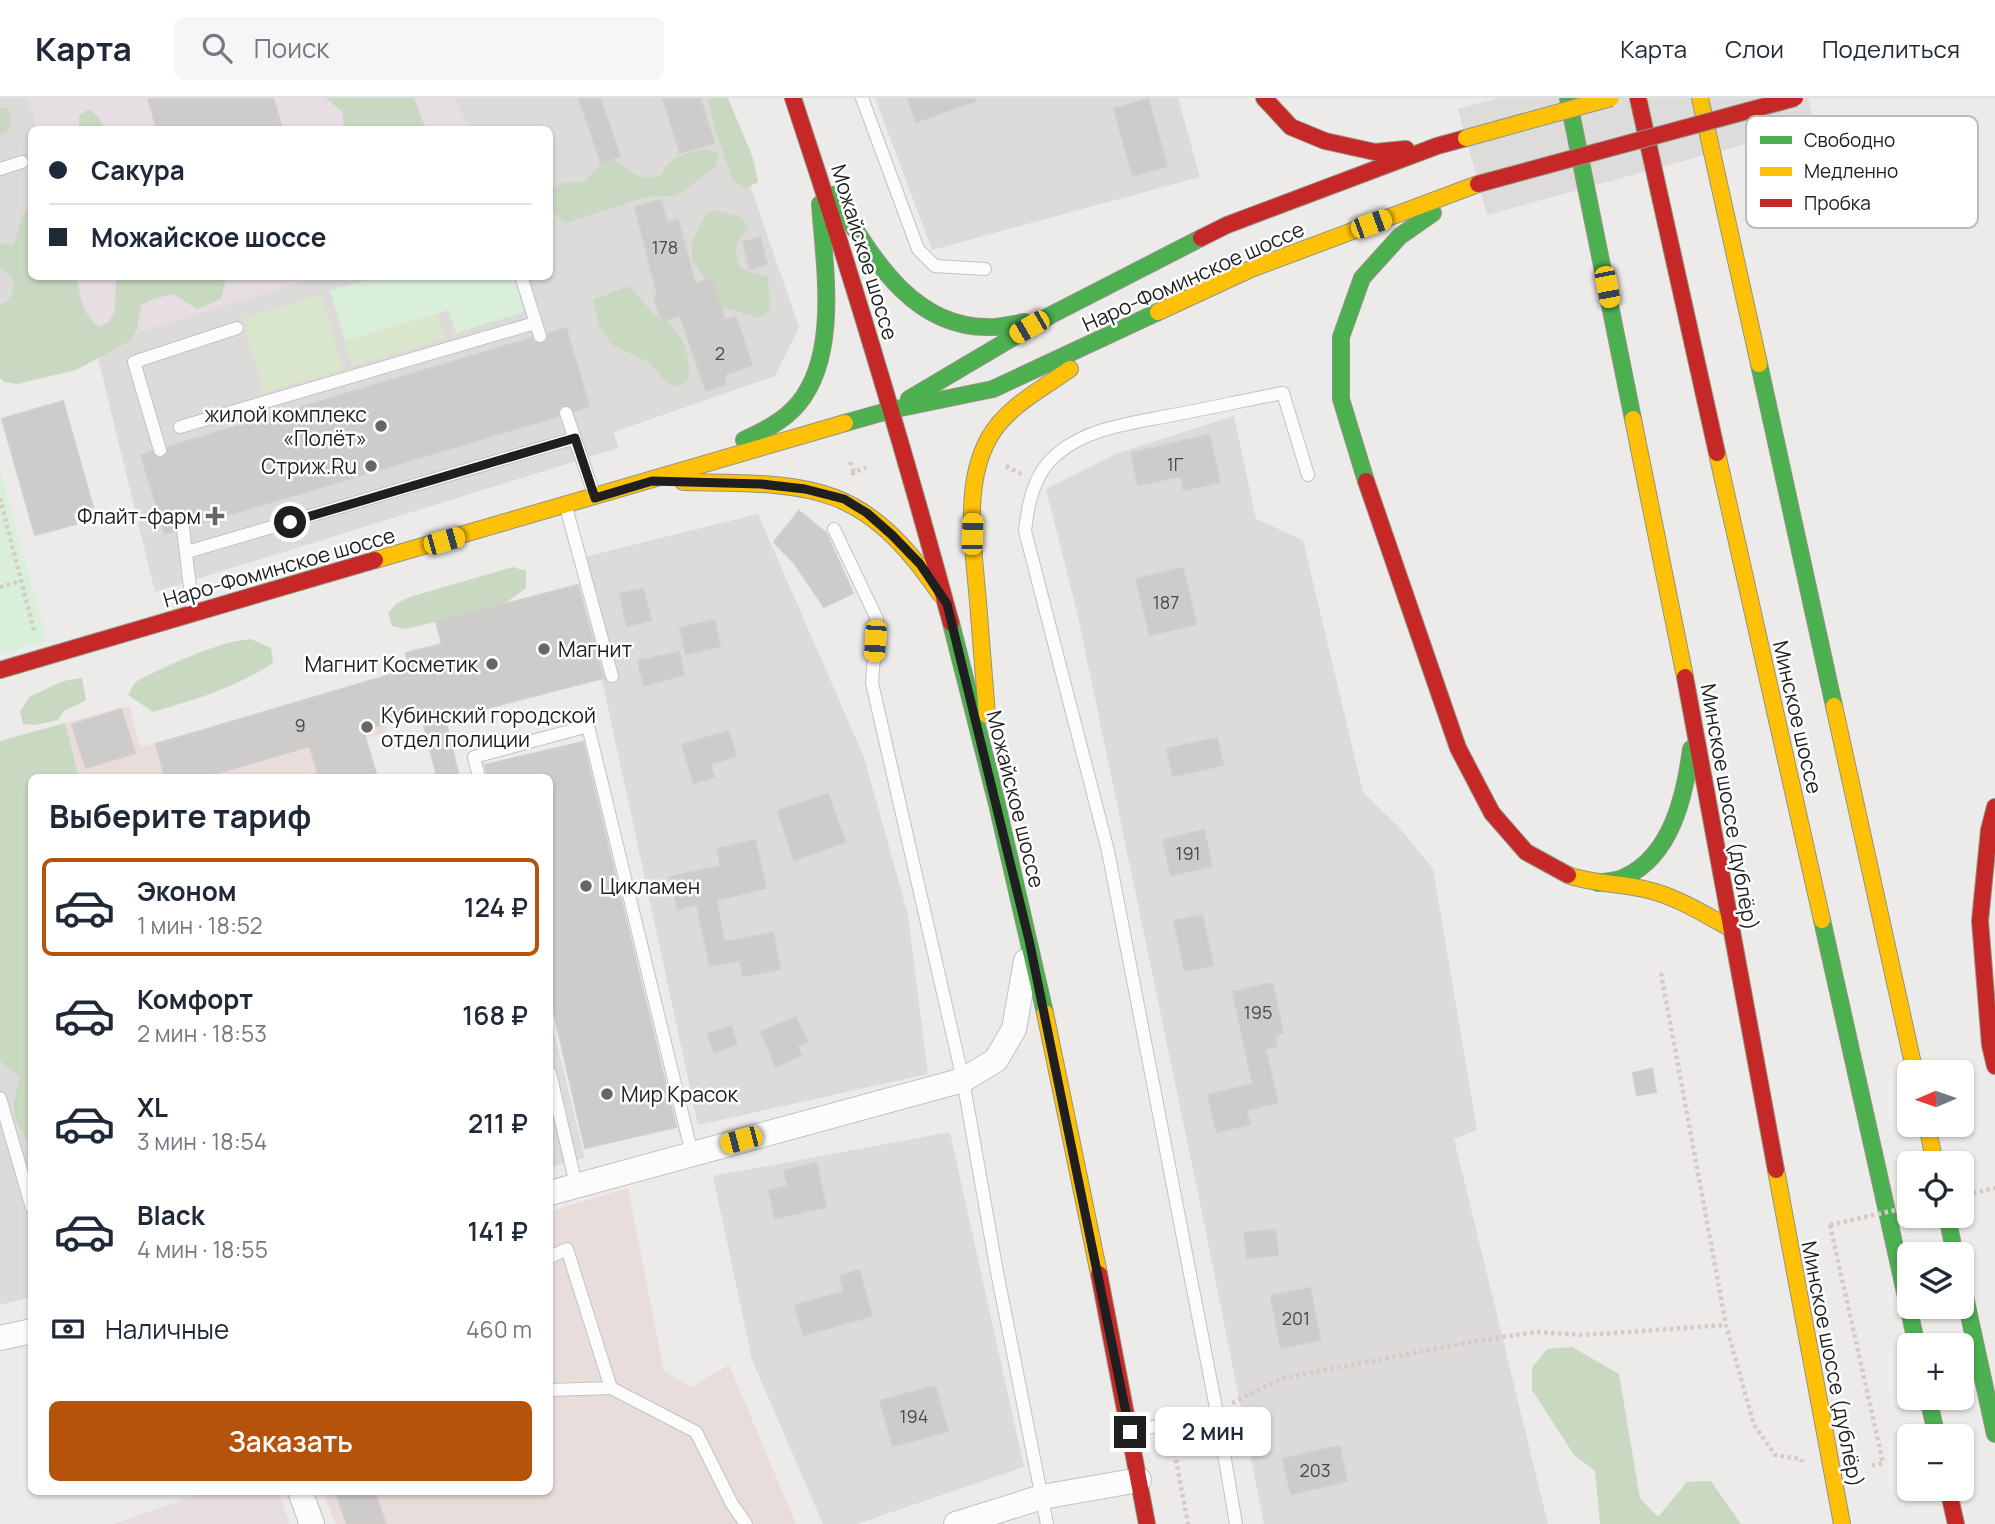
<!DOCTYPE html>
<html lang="ru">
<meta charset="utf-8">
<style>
body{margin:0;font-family:Manrope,sans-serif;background:#f6f6f7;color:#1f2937;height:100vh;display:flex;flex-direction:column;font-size:26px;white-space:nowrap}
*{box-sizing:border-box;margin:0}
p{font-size:23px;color:#747a83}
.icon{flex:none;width:38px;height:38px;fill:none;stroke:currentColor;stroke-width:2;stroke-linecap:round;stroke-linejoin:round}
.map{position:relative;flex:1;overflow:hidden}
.drawer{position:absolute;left:28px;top:676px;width:525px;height:721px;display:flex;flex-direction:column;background:#fff;border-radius:10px;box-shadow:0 2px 5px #0004}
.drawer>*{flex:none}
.banner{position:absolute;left:28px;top:28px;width:525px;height:154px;border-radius:10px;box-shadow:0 2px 5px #0004;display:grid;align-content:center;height:154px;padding:0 21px;background:#fff}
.needle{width:46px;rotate:268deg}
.tools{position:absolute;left:1897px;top:962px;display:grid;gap:14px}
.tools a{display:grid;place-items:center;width:77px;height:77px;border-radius:10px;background:#fff;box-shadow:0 2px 5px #0004;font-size:35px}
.end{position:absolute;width:32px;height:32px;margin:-16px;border:9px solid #1f1f1f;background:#fff;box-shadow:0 0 0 4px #fff}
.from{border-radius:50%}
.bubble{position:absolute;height:49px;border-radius:10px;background:#fff;box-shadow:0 2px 5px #0004;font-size:23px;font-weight:600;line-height:49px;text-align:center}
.car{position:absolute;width:21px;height:42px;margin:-21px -10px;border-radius:9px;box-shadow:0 0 5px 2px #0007;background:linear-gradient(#f5c518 24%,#345 0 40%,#f5c518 0 76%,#345 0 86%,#f5c518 0)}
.banner b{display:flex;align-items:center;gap:24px;height:66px;font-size:26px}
.banner b+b{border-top:2px solid #e0e1e3}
.banner i{width:18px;height:18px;background:#1f2937}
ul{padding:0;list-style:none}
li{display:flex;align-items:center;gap:21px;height:98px;margin:0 14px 10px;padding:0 7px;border:4px solid transparent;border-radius:10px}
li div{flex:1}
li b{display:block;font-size:26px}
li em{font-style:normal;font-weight:600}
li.current{border-color:#b45309}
li>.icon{width:63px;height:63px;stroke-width:1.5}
h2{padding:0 21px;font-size:32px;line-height:84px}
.pay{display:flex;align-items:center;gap:18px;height:77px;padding:0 21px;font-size:26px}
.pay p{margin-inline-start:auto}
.primary-button{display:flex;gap:14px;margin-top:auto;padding:14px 21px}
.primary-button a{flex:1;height:80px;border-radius:10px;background:#b45309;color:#fff;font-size:28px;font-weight:600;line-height:80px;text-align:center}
header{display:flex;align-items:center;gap:42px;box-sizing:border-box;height:98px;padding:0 35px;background:#fff;border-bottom:2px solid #e0e1e3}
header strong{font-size:33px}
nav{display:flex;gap:38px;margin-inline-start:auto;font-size:24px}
.search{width:490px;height:63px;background:#f6f6f7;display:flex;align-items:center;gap:18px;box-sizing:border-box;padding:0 24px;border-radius:10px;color:#747a83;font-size:26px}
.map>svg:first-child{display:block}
</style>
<header>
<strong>Карта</strong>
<div class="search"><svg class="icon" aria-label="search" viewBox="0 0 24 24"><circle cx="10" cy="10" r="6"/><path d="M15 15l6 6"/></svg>Поиск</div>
<nav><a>Карта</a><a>Слои</a><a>Поделиться</a></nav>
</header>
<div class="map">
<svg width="1995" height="1426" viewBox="0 0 1995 1426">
<rect width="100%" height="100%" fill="#edebe9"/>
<path fill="#dcdbda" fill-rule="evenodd" d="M 0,0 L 720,0 L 799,229 L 775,278 L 614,334 L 618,350 L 155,494 L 95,248 L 0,270 ZM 32,32 L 550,32 L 550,178 L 32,178 Z
M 875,0 L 1178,0 L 1200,79 L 932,152 Z
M 1234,318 L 1256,421 L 1303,442 L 1363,694 L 1399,729 L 1433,771 L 1477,1032 L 1454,1041 L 1548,1426 L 1264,1426 L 1200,1105 L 1077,514 L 1046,391 L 1118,355 Z
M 758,416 L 864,659 L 908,817 L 928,976 L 698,1027 L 576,461 Z
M 0,833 L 32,952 L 31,1199 L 0,1207 Z
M 950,1034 L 1024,1369 L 857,1426 L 823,1426 L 752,1262 L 713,1078 Z"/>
<path fill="#e9dddc" d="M 374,586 L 387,634 L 361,642 L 371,679 L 79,679 L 65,625 L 129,608 L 140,649 Z
M 628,1090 L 664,1273 L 691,1289 L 729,1267 L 796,1426 L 336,1426 L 322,1393 L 550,1393 L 550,1113 Z"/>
<path fill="#e6dee2" d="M 28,0 L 455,0 L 468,31 L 37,31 Z
M 76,178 L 318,179 L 94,248 Z
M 210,1393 L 278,1393 L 290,1426 L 112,1426 Z"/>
<path fill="#dae6cb" d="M 321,197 L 343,271 L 264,295 L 242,221 Z
M 437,215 L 445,240 L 352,268 L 345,243 Z"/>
<path fill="#c9d8c1" d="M 325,0 L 414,0 L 426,31 L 344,31 L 342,13 Z
M 708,0 L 728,0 L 753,60 L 758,84 L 745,91 L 733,83 L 715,31 Z
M 0,10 L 8,10 L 12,25 L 5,36 L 0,37 Z
M 89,11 L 100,21 L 104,31 L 79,31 L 79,18 Z
M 707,51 L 719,55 L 716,69 L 676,98 L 645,99 L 566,125 C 552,116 547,107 552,91 L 564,84 L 584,84 L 601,65 L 614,62 C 632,73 639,85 661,77 C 671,57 686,55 707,51 Z
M 31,109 L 32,178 L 76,179 C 79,197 83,217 99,229 L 109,224 L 115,212 L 116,179 L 226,179 L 221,201 L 197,211 L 173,196 L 153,201 L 141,207 L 137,232 L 130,243 L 76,272 L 17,286 L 5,284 L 0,280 L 0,206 L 7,204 L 13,194 L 14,182 L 0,169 L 0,145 L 14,146 L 23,116 Z
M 713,112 L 740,119 L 749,129 C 735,143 733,152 740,170 L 768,179 L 770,212 L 759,220 L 717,208 L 709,186 L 692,162 L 692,144 L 705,118 Z
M 628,188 C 637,196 643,204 651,213 C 656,218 664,221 670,226 C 685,241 692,263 688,283 L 675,289 L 664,282 L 650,265 L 611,246 L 599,228 L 593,202 Z
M 513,469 L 526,473 L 526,490 L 500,509 L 405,531 L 392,528 L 388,515 L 397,505 L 410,499 Z
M 251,541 L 271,550 L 273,565 C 237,589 195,602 153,614 L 128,597 C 131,592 133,586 137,583 C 165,568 220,543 251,541 Z
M 82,580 L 86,602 L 64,613 L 58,622 L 35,627 L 23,626 L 20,614 L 29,599 L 63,583 Z
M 65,625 L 79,679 L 32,679 L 31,1046 C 10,1023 11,1007 20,979 L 0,963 L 0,643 Z
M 1572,1249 L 1619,1276 L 1640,1400 L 1658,1419 L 1687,1384 L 1711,1383 L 1741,1426 L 1600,1426 L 1595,1373 L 1574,1357 L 1532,1292 L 1532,1270 L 1547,1251 Z"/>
<path fill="#daefda" d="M 379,178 L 514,179 L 524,214 L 456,235 L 448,212 L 345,243 L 330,193 Z
M 0,371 L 47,543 L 0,556 Z"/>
<path fill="#dddcdc" d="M 551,922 L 585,1060 L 550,1069 L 550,923 Z"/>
<path fill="#dddcdb" d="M 1498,0 L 1808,0 L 1815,27 L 1487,117 L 1458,11 Z"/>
<path fill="#ceccca" stroke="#d0cdca" stroke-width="2" d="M 148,0 L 273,0 L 281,27 L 267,32 L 157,32 Z
M 579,0 L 600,0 L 620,58 L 601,65 Z
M 663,0 L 700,0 L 714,45 L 680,55 Z
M 908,0 L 975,0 L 975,3 L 916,24 Z
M 1148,1 L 1167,68 L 1133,78 L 1114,11 Z
M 661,102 L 667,125 L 678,122 L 695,186 L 711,180 L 725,222 L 736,219 L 752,267 L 724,277 L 726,286 L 706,293 L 680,217 L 662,223 L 654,200 L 658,199 L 635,109 Z
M 760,140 L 767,166 L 750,171 L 743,144 Z
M 566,230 L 589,308 L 574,313 L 571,308 L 564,307 L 559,310 L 558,318 L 191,428 L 187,422 L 181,421 L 175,426 L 175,433 L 165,436 L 141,357 L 152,354 L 157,360 L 163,360 L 168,355 L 168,349 L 532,240 L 535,245 L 542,246 L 547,243 L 548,235 Z
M 63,303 L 93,409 L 73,415 L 76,426 L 35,437 L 2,321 Z
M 1209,337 L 1220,384 L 1184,392 L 1181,378 L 1138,387 L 1131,355 Z
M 799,413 L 826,435 L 853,495 L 824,509 L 795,466 L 774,444 Z
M 1183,470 L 1196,526 L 1150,537 L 1136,481 Z
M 578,487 L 603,580 L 445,621 L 459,679 L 437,679 L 421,615 L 363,632 L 377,679 L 319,679 L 310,648 L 203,679 L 165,679 L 156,646 L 410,571 L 406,555 L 442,546 L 436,524 Z
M 643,491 L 651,522 L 627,528 L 620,496 Z
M 714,522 L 720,548 L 686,556 L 680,530 Z
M 679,554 L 684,577 L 644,587 L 638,563 Z
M 121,611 L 135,655 L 86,670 L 72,627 Z
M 728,633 L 736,658 L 710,666 L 714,679 L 694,685 L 682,647 Z
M 1217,640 L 1223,667 L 1173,678 L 1167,651 Z
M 583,644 L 676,1029 L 585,1050 L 550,897 L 550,679 L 488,679 L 485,667 Z
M 828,696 L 845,744 L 794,762 L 778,713 Z
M 1204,732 L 1212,768 L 1171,777 L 1163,742 Z
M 755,742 L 766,790 L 716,802 L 724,844 L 773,835 L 780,871 L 743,878 L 740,862 L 710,868 L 697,806 L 678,811 L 670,779 L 721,768 L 717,751 Z
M 1202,817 L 1213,867 L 1185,873 L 1174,823 Z
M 1272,885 L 1283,935 L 1275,937 L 1277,948 L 1265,951 L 1278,1004 L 1246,1012 L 1250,1026 L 1217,1034 L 1208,997 L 1253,986 L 1233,894 Z
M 796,919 L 807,944 L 797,948 L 801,957 L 776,969 L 761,934 Z
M 731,928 L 737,946 L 714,954 L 708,936 Z
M 1652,971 L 1656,994 L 1637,997 L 1633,975 Z
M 816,1065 L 826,1109 L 775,1120 L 769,1093 L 788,1088 L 784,1073 Z
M 1275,1132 L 1278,1157 L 1247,1160 L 1245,1135 Z
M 859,1172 L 872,1218 L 803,1237 L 795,1207 L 844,1194 L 840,1178 Z
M 1310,1190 L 1320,1242 L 1281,1250 L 1271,1198 Z
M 935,1288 L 948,1333 L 893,1348 L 880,1303 Z
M 1339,1348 L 1347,1383 L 1291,1396 L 1283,1361 Z
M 335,1393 L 374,1393 L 386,1426 L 347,1426 Z"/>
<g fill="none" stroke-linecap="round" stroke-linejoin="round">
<g stroke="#c3c2c1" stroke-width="14">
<path id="lane" d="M 862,0 L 918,151 L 935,168 L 985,171
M 0,71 L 22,64
M 521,178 L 540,238
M 566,315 L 594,396
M 180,329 L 535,225
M 160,352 L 134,264 L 237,230
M 566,409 L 612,578
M 183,430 L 193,515
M 834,431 L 877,521 L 872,585 L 963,982 L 997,1174 L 1047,1426
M 187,454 L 575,340
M 479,679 L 474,659 L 588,628 L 692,1056
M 550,975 L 576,1087
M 0,1000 L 32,1110
M 550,1159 L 567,1151 L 611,1290
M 550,1292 L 611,1290 L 696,1334 L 732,1406 L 746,1426
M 1134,1333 L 1217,1315
M 1236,1426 L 1217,1315 L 1108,753 L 1025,433 C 1028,405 1034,375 1057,356 C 1089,329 1134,325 1173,317 C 1210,310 1246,302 1283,295 L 1308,377"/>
</g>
<g stroke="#c3c2c1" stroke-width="26">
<path id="street" d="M 550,1095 L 963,982 L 996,962 L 1014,931 L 1026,863
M 0,1240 L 32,1233
M 300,1393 L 312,1426
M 956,1426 L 1042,1399 L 1139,1382"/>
</g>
<g stroke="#939483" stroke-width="18">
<path id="fast" d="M 1568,0 L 1633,321
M 833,97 C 870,154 909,229 987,229 C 999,230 1013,226 1025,224
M 1759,266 L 1834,608
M 909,301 L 1051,217 L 1201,140
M 845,325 L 891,312 L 993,291 L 1158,214
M 744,342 C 763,333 784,323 798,306 C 840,256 824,166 820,106
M 1366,383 L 1341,301 L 1341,239 L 1362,180 L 1400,138 L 1433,115
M 951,525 L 997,706 L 1045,915
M 1598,785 C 1607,783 1617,783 1625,779 C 1672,757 1685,697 1691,651
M 1822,822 L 1917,1248
M 1947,1118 L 1955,1157
M 1962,1185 L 1995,1336
M 1928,1300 L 1937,1339"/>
</g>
<g stroke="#939483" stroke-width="18">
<path id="slow" d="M 1700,0 L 1759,266
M 1158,214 L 1251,171 L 1478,86
M 1633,321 L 1685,579
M 1717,355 L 1822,822
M 683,384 C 811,386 862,382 940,496
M 375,462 L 845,325
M 1834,608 L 1915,975
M 987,617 C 984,579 981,542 978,504 C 974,453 962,388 989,340 C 1006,309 1042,291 1070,271
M 1568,777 C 1593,786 1619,785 1644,791 C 1676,798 1702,815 1730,830
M 1045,915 L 1099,1176
M 1927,1027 L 1935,1066
M 1776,1072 L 1842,1426"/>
</g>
<g stroke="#939483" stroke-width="18">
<path id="jam" d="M 793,0 C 851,174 903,348 951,525
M 1264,0 L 1291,29 L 1325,43 L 1375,54 L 1406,51
M 1638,0 L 1717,355
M 1201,140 L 1227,127 L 1437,48 L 1466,40
M 1366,383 L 1458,650 L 1492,715 L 1526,754 L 1568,777
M 0,572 L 375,462
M 1685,579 L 1776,1072
M 1995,709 L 1989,732 L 1980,823 L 1990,947 L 1995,968
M 1099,1176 L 1147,1426
M 1948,1391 L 1956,1426"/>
</g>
<path stroke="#d5cac8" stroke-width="4.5" stroke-dasharray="3.5 3.5" stroke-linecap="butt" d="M 850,364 L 854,374
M 1006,368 L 1023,377
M 852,377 L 854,374 L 866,370
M 0,400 L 34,533
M 0,489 L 21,483
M 1661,875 L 1726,1227 L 1754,1327 L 1775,1357 L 1801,1361 L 1802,1364
M 1966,1097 L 1995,1090
M 1830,1127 L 1883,1365 L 1870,1368
M 1232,1305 L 1283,1280 L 1482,1242 L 1536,1234 L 1584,1237 L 1726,1227
M 1172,1341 L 1188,1426"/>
<use href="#lane" stroke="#fcfcfc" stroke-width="12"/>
<use href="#street" stroke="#fcfcfc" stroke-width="24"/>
<use href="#fast" stroke="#4caf50" stroke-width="16"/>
<use href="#slow" stroke="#ffc107" stroke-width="16"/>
<use href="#jam" stroke="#c62828" stroke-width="16"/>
<g stroke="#939483" stroke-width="18" stroke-linecap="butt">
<path id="slow-bridge" d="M 1466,40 L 1611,0"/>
</g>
<g stroke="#939483" stroke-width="18" stroke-linecap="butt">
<path id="jam-bridge" d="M 1478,86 L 1795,0"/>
</g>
<path stroke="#d5cac8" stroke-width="4.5" stroke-dasharray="3.5 3.5" stroke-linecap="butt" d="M 1830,1127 L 1909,1109"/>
<use href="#slow-bridge" stroke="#ffc107" stroke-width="16"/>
<use href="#jam-bridge" stroke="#c62828" stroke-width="16"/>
</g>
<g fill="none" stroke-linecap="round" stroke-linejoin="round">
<path stroke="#1f1f1f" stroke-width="9" d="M 290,424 L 575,340 L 595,400 L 652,383 L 761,386 L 805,391 L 844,401 L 867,415 L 892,437 L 920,466 L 947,506 L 1029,842 L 1130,1334"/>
</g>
<g fill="#676666" stroke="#fff" stroke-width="2.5">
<circle cx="381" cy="328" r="7"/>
<circle cx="371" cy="368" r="7"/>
<path d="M211.5 407.5h7v7h7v7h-7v7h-7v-7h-7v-7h7z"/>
<circle cx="544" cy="551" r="7"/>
<circle cx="492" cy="566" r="7"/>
<circle cx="367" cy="629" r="7"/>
<circle cx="586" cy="788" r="7"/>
<circle cx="607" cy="996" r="7"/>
</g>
<g text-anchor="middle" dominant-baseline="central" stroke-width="5" stroke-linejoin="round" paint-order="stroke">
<g font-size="18" fill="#4b4a4a">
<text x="665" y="149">178</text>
<text x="720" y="255">2</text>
<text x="1175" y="366">1Г</text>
<text x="1166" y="504">187</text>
<text x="300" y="627">9</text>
<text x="1188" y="755">191</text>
<text x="1258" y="914">195</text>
<text x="1296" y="1220">201</text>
<text x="914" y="1318">194</text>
<text x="1315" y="1372">203</text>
</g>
<g font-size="21" fill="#1f1f1f" stroke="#fff">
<text transform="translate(865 154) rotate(73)">Можайское шоссе</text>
<text transform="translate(1193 178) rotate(-24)">Наро-Фоминское шоссе</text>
<text transform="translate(279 469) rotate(-16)">Наро-Фоминское шоссе</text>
<text transform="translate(1798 619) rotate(77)">Минское шоссе</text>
<text transform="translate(1016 701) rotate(76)">Можайское шоссе</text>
<text transform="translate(1730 709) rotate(80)">Минское шоссе (дублёр)</text>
<text transform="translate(1833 1266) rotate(79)">Минское шоссе (дублёр)</text>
</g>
<g font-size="21" fill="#1f1f1f" stroke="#fff" text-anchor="end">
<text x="367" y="316">жилой комплекс<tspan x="367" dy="24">«Полёт»</tspan></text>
<text x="357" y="368">Стриж.Ru</text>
<text x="201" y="418">Флайт-фарм</text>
<text x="558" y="551" text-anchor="start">Магнит</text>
<text x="478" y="566">Магнит Косметик</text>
<text x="381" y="617" text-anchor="start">Кубинский городской<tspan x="381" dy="24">отдел полиции</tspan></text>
<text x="600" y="788" text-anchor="start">Цикламен</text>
<text x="621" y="996" text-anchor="start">Мир Красок</text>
</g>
</g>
<rect x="1746" y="18" width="232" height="112" rx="10" fill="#fff" stroke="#bcbcbc" stroke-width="2"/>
<rect x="1760" y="38" width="32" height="8" fill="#4caf50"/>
<rect x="1760" y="69" width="32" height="9" fill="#ffc107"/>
<rect x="1760" y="101" width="32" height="8" fill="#c62828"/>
<g font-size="19" fill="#1f1f1f">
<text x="1804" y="49">Свободно</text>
<text x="1804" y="80">Медленно</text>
<text x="1804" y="112">Пробка</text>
</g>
</svg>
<div class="tools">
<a><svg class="needle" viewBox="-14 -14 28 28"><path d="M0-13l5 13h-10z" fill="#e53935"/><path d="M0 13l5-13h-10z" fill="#747a83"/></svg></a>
<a><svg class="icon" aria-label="locate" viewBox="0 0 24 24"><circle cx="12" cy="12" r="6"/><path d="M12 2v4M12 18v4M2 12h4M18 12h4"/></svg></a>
<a><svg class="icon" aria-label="layers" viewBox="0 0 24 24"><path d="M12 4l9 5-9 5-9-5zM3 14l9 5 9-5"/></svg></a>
<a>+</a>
<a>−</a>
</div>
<i class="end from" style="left:290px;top:424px"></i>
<i class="end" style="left:1130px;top:1334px"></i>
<div class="bubble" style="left:1155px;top:1309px;width:116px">2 мин</div>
<i class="car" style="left:1371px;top:126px;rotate:70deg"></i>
<i class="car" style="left:1607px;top:189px;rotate:169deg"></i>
<i class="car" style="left:1029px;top:229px;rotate:240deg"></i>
<i class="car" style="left:972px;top:436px;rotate:2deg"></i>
<i class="car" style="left:444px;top:443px;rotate:74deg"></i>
<i class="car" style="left:875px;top:543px;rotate:184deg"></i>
<i class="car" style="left:741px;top:1042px;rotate:255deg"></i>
<div class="banner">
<b><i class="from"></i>Сакура</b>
<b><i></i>Можайское шоссе</b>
</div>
<section class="drawer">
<h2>Выберите тариф</h2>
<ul>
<li class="current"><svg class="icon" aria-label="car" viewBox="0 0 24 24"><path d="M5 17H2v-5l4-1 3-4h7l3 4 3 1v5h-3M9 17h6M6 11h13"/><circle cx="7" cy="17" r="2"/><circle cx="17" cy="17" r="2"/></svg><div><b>Эконом</b><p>1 мин · 18:52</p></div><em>124 ₽</em></li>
<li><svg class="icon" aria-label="car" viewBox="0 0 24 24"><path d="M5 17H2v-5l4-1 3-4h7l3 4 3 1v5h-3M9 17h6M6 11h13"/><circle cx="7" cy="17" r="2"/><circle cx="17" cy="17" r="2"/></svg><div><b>Комфорт</b><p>2 мин · 18:53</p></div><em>168 ₽</em></li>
<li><svg class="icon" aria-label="car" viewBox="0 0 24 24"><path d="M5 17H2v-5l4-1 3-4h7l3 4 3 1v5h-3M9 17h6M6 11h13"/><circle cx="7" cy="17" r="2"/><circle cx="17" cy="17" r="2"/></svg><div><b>XL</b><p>3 мин · 18:54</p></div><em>211 ₽</em></li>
<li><svg class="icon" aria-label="car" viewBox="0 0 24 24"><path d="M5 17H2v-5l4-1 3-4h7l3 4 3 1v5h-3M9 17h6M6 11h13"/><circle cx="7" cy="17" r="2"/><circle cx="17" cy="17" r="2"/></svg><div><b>Black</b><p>4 мин · 18:55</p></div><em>141 ₽</em></li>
</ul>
<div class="pay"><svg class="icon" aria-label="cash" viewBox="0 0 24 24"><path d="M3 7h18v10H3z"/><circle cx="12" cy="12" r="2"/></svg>Наличные<p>460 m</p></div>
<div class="primary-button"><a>Заказать</a></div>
</section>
</div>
